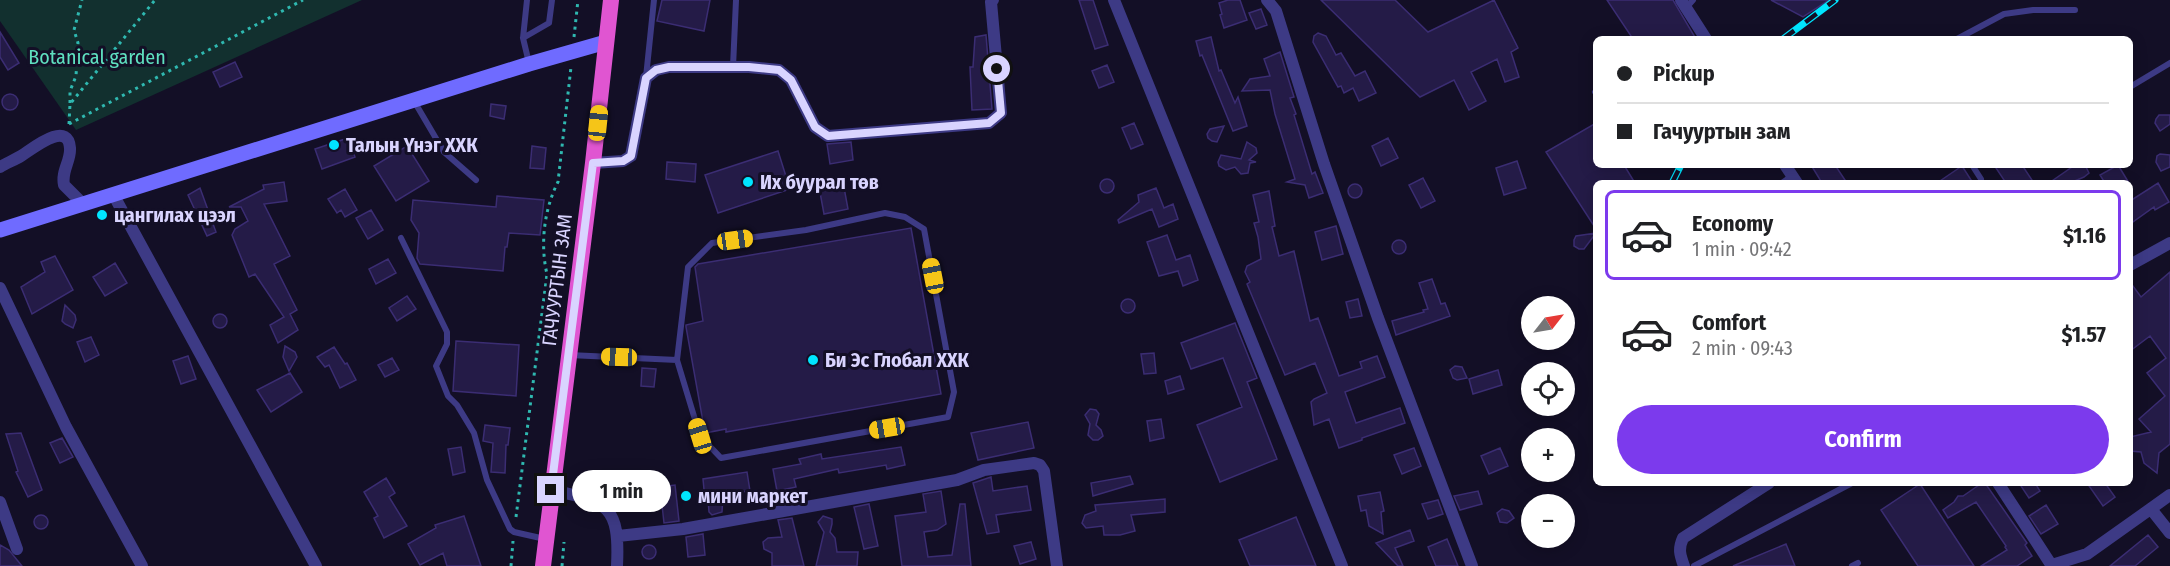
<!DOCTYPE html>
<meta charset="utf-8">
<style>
body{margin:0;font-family:"Fira Sans Condensed",sans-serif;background:#f2f2f2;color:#202124;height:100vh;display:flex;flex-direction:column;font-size:22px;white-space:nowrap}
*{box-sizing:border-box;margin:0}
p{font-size:20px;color:#757577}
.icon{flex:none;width:33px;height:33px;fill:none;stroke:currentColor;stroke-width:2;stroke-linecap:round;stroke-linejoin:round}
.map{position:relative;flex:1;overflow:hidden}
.drawer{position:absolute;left:1593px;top:180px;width:540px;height:306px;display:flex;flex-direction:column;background:#fff;border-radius:9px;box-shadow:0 3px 15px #0003}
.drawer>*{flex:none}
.top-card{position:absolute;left:1593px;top:36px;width:540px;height:132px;border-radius:9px;box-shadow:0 3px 15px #0003;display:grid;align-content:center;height:132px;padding:0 24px;background:#fff}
.needle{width:39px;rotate:59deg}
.fabs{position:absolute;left:1521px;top:296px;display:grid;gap:12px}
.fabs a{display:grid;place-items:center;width:54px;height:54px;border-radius:50%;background:#fff;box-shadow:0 3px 15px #0003;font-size:30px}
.end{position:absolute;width:27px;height:27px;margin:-14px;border:8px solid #d9d4ff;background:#111;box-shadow:0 0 0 3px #111}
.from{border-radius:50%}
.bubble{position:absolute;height:42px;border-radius:21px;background:#fff;box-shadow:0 3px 15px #0003;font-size:20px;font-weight:700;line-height:42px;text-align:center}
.car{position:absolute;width:18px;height:36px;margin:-18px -9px;border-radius:8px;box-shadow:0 0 4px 2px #0007;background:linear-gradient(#f5c518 24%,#345 0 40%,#f5c518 0 76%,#345 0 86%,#f5c518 0)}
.top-card b{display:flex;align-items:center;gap:21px;height:57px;font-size:22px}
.top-card b+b{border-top:2px solid #e0e0e0}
.top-card i{width:15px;height:15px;background:#202124}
ul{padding:10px 0 0;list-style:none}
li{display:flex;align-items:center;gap:18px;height:90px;margin:0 12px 9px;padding:0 12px;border:3px solid transparent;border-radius:9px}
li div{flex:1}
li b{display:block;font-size:22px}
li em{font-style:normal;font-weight:700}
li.current{border-color:#7c3aed}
li>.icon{width:54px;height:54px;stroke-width:1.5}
.cta{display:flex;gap:12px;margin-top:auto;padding:12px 24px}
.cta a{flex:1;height:69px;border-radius:36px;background:#7c3aed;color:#fff;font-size:24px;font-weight:700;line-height:69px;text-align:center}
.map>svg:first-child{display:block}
</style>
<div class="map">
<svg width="2170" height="566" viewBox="0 0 2170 566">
<rect width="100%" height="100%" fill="#130f26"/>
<path fill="#12302f" d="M 0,0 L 362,0 L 76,130 L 0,21 Z"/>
<path fill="#241b47" stroke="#3b2d73" stroke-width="1.5" d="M 662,0 L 710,0 L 704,31 L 657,21 Z
M 1079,0 L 1093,0 L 1108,45 L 1095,49 Z
M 1228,0 L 1240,0 L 1247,20 L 1224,28 L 1220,15 L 1222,14 L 1219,3 Z
M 1321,0 L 1395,0 L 1428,32 L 1494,0 L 1518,48 L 1511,52 L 1519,77 L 1505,82 L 1497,59 L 1471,72 L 1486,101 L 1469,110 L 1454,80 L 1420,97 Z
M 1607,0 L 1673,0 L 1696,39 L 1633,39 Z
M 1771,0 L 1829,0 L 1803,17 Z
M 1261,9 L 1267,25 L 1256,29 L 1249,13 Z
M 0,32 L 19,63 L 8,70 L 0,57 Z
M 1318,33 L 1326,36 L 1336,55 L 1341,53 L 1355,76 L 1365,71 L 1376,93 L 1359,101 L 1353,88 L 1344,93 L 1341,86 L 1338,87 L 1313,42 L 1314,36 Z
M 986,35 L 992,109 L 972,110 L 970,67 L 973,67 L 975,37 Z
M 1211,37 L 1219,71 L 1221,70 L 1235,103 L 1238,97 L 1247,126 L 1233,131 L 1202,55 L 1200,56 L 1196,41 Z
M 1280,52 L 1294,97 L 1290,98 L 1296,114 L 1294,115 L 1312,174 L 1315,172 L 1323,193 L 1309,198 L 1305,185 L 1287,182 L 1295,179 L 1275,114 L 1270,90 L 1242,91 L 1250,79 L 1270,76 L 1264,59 Z
M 235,62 L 242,77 L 220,87 L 213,72 Z
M 1107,65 L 1114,82 L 1099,88 L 1092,71 Z
M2 102a8 8 0 1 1 16 0a8 8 0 1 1-16 0Z
M 491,104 L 506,106 L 504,119 L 490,116 Z
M 2159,115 L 2170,115 L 2170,124 L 2160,131 L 2155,123 L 2156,119 Z
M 1134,123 L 1143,144 L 1131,149 L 1122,128 Z
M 1596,123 L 1596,165 L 1624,165 L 1635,183 L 1596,183 L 1596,229 L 1546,152 Z
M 1224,126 L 1217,142 L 1212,141 L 1208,138 L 1207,134 L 1210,129 Z
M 348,138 L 355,157 L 322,169 L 315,149 Z
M 1388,138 L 1398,158 L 1381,166 L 1372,146 Z
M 851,142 L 853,160 L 830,164 L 827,144 Z
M 1247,142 L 1256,148 L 1257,153 L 1249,160 L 1256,162 L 1250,163 L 1248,173 L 1241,174 L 1235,167 L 1226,170 L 1219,166 L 1218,162 L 1221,155 L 1241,159 Z
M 407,146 L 429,181 L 396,201 L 374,166 Z
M 532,146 L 546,148 L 544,169 L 530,168 Z
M 778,151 L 790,189 L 718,213 L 705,175 Z
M 2160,154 L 2170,155 L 2170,167 L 2161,171 L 2156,162 L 2157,156 Z
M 1517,161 L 1526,188 L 1504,195 L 1496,168 Z
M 667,162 L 696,164 L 695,182 L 666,179 Z
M 1811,165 L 1835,165 L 1847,183 L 1822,183 Z
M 1994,165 L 2022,165 L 2034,183 L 2006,183 Z
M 2075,165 L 2085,165 L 2089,173 L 2084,177 L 2070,183 L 2049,183 Z
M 2118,165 L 2129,183 L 2105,183 L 2100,175 Z
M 1962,166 L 1973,183 L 1937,183 Z
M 1423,178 L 1435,201 L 1421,208 L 1409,185 Z
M1100 186a7 7 0 1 1 14 0a7 7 0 1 1-14 0Z
M 284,182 L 287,201 L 264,204 L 290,256 L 274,264 L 297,310 L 290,314 L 298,330 L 278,343 L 270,325 L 284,317 L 255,274 L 249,277 L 232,235 L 235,229 L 248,221 L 241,207 L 229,207 L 264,189 L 263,185 Z
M 843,182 L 848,209 L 824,214 L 819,187 Z
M 2158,183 L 2169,202 L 2155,210 L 2154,207 L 2130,224 L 2130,201 Z
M1348 191a7 7 0 1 1 14 0a7 7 0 1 1-14 0Z
M 200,188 L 216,232 L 207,236 L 188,195 Z
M 1156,188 L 1164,208 L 1173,204 L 1178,219 L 1159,227 L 1152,209 L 1119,223 L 1118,220 L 1139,202 L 1138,195 Z
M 345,189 L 357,210 L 345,217 L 341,210 L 337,213 L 328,199 Z
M 1269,191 L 1275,226 L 1272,227 L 1279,256 L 1294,251 L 1310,321 L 1318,318 L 1339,376 L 1362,368 L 1360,362 L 1377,356 L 1385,377 L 1345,392 L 1356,423 L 1400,408 L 1405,423 L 1362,438 L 1362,440 L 1339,448 L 1329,419 L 1314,425 L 1311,402 L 1314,399 L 1327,393 L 1315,363 L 1285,375 L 1247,284 L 1250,282 L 1245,272 L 1247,266 L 1261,259 L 1258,237 L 1254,223 L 1259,222 L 1253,195 Z
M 497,196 L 544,200 L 540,235 L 509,233 L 507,247 L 505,247 L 503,271 L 420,264 L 417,258 L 419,233 L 411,220 L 413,200 L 496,207 Z
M 371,210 L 383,230 L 368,239 L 356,218 Z
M 1336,226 L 1343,254 L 1322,260 L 1315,232 Z
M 911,228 L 941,394 L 726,432 L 726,429 L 705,433 L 686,327 L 686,325 L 703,321 L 695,267 L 698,264 Z
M 1596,233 L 1584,249 L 1579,249 L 1574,246 L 1574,240 L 1576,236 Z
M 1167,235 L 1176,260 L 1190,255 L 1198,280 L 1183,286 L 1178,271 L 1159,276 L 1147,242 Z
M1392 247a7 7 0 1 1 14 0a7 7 0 1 1-14 0Z
M 55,256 L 73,290 L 32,314 L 21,287 L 45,272 L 41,262 Z
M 388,259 L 396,273 L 376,284 L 369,269 Z
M 115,263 L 127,283 L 105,296 L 93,277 Z
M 2170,272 L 2170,444 L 2159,453 L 2157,473 L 2144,463 L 2141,452 L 2130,451 L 2130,437 L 2151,432 L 2139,419 L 2165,396 L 2147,373 L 2166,358 L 2150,336 L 2130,351 L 2130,282 L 2141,297 Z
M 1432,279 L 1441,304 L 1445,303 L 1450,316 L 1396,335 L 1392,321 L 1424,312 L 1423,310 L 1428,309 L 1419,283 Z
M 407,296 L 416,309 L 397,321 L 389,308 Z
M1121 306a7 7 0 1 1 14 0a7 7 0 1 1-14 0Z
M 1358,299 L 1362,316 L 1350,318 L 1346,302 Z
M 65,305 L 75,315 L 76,320 L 73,328 L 65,324 L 62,321 Z
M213 321a7 7 0 1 1 14 0a7 7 0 1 1-14 0Z
M 1235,323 L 1257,378 L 1247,382 L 1277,459 L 1220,482 L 1197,425 L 1242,407 L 1223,358 L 1191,369 L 1181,343 Z
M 91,337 L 99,355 L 85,362 L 77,342 Z
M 456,341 L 519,345 L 516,396 L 453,391 Z
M 285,346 L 295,352 L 297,357 L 289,371 L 283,357 Z
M 334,347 L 345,364 L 347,363 L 356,380 L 340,388 L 329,365 L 325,367 L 317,357 Z
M 1154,353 L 1156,373 L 1144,374 L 1141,354 Z
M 188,356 L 196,379 L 181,384 L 173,361 Z
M 392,358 L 399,370 L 385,377 L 378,365 Z
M 1455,366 L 1462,367 L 1467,378 L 1457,380 L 1453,378 L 1450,370 Z
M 642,368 L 656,369 L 654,387 L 641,386 Z
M 1498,370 L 1502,385 L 1473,394 L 1469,379 Z
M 290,373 L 302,392 L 271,412 L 257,390 Z
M 1180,376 L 1184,389 L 1168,394 L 1165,381 Z
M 1090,409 L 1096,410 L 1099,414 L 1096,425 L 1101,430 L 1103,436 L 1098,440 L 1093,440 L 1088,435 L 1090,424 L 1085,415 Z
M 1161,419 L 1164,438 L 1150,441 L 1147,421 Z
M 1028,422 L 1034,448 L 978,460 L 971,433 Z
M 485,425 L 510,428 L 508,445 L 506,445 L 505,473 L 491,472 L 493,443 L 483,441 Z
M 21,433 L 42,490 L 28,497 L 16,472 L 18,471 L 6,434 Z
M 62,438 L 73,457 L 60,463 L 50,443 Z
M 461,447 L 465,472 L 453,475 L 448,449 Z
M 901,447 L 905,465 L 887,469 L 886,465 L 839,473 L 838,469 L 794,479 L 796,487 L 777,491 L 773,469 L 801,464 L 799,459 L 821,454 L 822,459 Z
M 1414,448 L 1421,466 L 1402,474 L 1394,455 Z
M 1500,448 L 1508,466 L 1489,474 L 1481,456 Z
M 747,472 L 750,491 L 723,494 L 722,512 L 712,515 L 709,512 L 708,499 L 705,500 L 703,479 Z
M 1130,476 L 1133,484 L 1093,496 L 1091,483 Z
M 991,477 L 993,491 L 1027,486 L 1031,510 L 996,515 L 999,532 L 987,534 L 973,483 Z
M 386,478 L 395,493 L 389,497 L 407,526 L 384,538 L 374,518 L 378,516 L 364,492 Z
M 1982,483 L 1985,483 L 2027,543 L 2025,545 L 2032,556 L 2017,566 L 1981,566 L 2007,550 L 2005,547 L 2006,546 L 1976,502 L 1948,518 L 1943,510 L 1954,502 L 1958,496 L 1963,496 Z
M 2019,483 L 2035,483 L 2040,491 L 2029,498 Z
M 2087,483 L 2105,483 L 2115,497 L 2103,506 Z
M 1920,484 L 1943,519 L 1974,566 L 1918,566 L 1881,510 Z
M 675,485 L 679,521 L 664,523 L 660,487 Z
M 941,491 L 946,524 L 937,530 L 924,532 L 928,557 L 952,555 L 960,504 L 965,504 L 971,566 L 902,566 L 895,516 L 926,512 L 923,494 Z
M 1478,491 L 1482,504 L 1460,510 L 1454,496 Z
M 1380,492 L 1384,511 L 1381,512 L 1383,534 L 1369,526 L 1366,510 L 1361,511 L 1358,496 Z
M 1165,499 L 1165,512 L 1131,515 L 1135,531 L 1120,535 L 1104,535 L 1103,526 L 1086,528 L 1082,523 L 1085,515 L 1096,511 L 1095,505 Z
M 1438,500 L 1443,514 L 1428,519 L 1422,504 Z
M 869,504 L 878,546 L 864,549 L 854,507 Z
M 2046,505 L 2058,524 L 2041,534 L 2029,516 Z
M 1502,509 L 1509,511 L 1514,518 L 1507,523 L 1500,522 L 1497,513 Z
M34 522a7 7 0 1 1 14 0a7 7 0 1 1-14 0Z
M 464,516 L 481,566 L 447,566 L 443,553 L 420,565 L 408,544 L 436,528 L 435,525 Z
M 823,516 L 832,519 L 832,524 L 830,532 L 835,538 L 837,552 L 858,552 L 857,566 L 816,566 L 824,532 L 818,522 Z
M 1296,517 L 1316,566 L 1250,566 L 1239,540 Z
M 792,518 L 804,566 L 772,566 L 772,553 L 764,549 L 763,542 L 768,538 L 782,537 L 778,520 Z
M 1410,530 L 1414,541 L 1395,548 L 1403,566 L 1398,566 L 1376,543 Z
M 703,534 L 705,555 L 688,557 L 686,537 Z
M 2148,535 L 2158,547 L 2135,566 L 2110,566 Z
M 1447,539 L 1458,566 L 1436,566 L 1428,547 Z
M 1031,542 L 1036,559 L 1020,564 L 1014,546 Z
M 1786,544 L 1795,566 L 1733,566 Z
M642 552a7 7 0 1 1 14 0a7 7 0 1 1-14 0Z
M 0,545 L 9,550 L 22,566 L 0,566 Z"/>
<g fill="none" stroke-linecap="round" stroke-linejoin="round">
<path stroke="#2fb8b0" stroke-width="3" stroke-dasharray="3 4.5" stroke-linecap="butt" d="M 574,37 L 578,0
M 70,103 L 70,91 L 76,76 L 78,43 L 74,30 L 82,0
M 69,124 L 303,0
M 69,124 L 70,104 L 155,0
M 516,517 L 547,274 C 540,245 544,209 558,182 L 571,67
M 511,566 L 513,541
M 562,566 L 564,542"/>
<path stroke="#3d3a85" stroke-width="6" d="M 527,0 L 523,38 L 529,63
M 1686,8 L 1693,0
M 523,38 L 549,23 L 552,0
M 1957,39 L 2004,14 L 2033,10 L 2075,10
M 733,67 L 736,0
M 646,77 L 654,0
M 2130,87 L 2170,63
M 1595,92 L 1596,93
M 414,101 L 444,152 L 476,180
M 1972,165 L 1981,179
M 1782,183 L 1792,176
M 885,213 L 905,217 L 924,229 L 954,392 L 948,417 L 721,458 L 700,436 L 677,360 L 688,267 L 712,243 L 806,230 Z
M 401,238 L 447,332 L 447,344 L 436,366 L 448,396 L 457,405 L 474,433 L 487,480 L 510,529 L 514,532 L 545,539
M 569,355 L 677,360
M 1694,566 L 1852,483
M 1852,566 L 1858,563"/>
<path stroke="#3d3a85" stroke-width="12" d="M 1114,0 L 1342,566
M 1267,0 L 1276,11 L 1324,164 L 1378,318 L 1472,566
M 1681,0 L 1706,39
M 593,163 L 623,161 L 631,156 L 646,78 L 656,70 L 669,67 L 749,67 L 779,70 L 791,80 L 815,127 L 828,136 L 989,123 L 1001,113 L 991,2 L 993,0
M 1785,165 L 1797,183
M 0,167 C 7,163 14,160 21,156 C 31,150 68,119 70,148 C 71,161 61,171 64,185 L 83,204
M 113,194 L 316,566
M 2130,265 L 2170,243
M 0,288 L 66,427 L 142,566
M 1998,483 L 2052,566
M 551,490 C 607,502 620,504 617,566
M 0,502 L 17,549
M 2151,509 L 2170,533
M 618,536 L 683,529 L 957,480 L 984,470 L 1034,463 L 1040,465 L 1044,471 L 1057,566
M 2052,565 L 2087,554 L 2170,495
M 1684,566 C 1680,555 1678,549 1683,538 L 1769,483"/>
<path stroke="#6f6bff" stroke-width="15" d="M 0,230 L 529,64 L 606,42"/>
<path stroke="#e055d1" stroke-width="16" d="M 543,566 L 593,163 L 611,0"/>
<g stroke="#00e5ff" stroke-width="7">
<path id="rail" d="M 1783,39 L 1835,0
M 1672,183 L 1681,165"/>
</g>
<use href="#rail" stroke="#130f26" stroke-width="4.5" stroke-dasharray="14" stroke-linecap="butt"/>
</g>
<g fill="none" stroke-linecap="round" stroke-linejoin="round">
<path stroke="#d9d4ff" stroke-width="8" d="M 551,490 L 593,163 L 623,161 L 631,156 L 646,78 L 656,70 L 669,67 L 749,67 L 779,70 L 791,80 L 815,127 L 828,136 L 989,123 L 1001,113 L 997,69"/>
</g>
<g fill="#00e5ff" stroke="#130f26" stroke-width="2">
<circle cx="334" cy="145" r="6"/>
<circle cx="748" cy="182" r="6"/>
<circle cx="102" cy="215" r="6"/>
<circle cx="813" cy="360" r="6"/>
<circle cx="686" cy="496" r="6"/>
</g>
<g text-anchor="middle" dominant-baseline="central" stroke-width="6" stroke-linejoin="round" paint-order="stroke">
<g font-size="20" fill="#5fe0c0" stroke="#130f26">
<text x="97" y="57">Botanical garden</text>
</g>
<g font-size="20" font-weight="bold" fill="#d9d4ff" stroke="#130f26" text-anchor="start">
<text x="346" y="145">Талын Үнэг ХХК</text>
<text x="760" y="182">Их буурал төв</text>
<text x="114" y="215">цангилах цээл</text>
<text x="825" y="360">Би Эс Глобал ХХК</text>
<text x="698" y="496">мини маркет</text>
</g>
<g font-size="20" fill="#d9d4ff" stroke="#130f26">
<text transform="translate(557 280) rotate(-83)">ГАЧУУРТЫН ЗАМ</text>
</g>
</g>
</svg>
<div class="fabs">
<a><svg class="needle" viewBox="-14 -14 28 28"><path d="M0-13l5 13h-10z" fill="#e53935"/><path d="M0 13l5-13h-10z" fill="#757577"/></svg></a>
<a><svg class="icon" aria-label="locate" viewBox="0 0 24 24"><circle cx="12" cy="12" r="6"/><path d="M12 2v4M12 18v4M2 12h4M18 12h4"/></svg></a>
<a>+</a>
<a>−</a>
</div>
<i class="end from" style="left:997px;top:69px"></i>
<i class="end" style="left:551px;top:490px"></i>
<div class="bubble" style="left:572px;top:470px;width:99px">1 min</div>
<i class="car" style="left:598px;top:123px;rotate:6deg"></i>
<i class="car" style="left:735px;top:240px;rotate:82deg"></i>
<i class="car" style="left:933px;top:276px;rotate:349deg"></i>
<i class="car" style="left:619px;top:357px;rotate:272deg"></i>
<i class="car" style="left:887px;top:428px;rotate:260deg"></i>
<i class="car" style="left:700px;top:436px;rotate:343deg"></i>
<div class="top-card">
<b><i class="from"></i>Pickup</b>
<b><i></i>Гачууртын зам</b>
</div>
<section class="drawer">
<ul>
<li class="current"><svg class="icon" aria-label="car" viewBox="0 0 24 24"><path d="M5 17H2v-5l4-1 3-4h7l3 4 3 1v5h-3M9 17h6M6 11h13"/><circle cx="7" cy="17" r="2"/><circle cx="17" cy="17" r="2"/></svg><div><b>Economy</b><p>1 min · 09:42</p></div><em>$1.16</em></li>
<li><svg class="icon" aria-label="car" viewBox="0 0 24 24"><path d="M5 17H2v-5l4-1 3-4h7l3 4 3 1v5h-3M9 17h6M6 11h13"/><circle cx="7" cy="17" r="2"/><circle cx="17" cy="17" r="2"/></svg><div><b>Comfort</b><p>2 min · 09:43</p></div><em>$1.57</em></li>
</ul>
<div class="cta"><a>Confirm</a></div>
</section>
</div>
